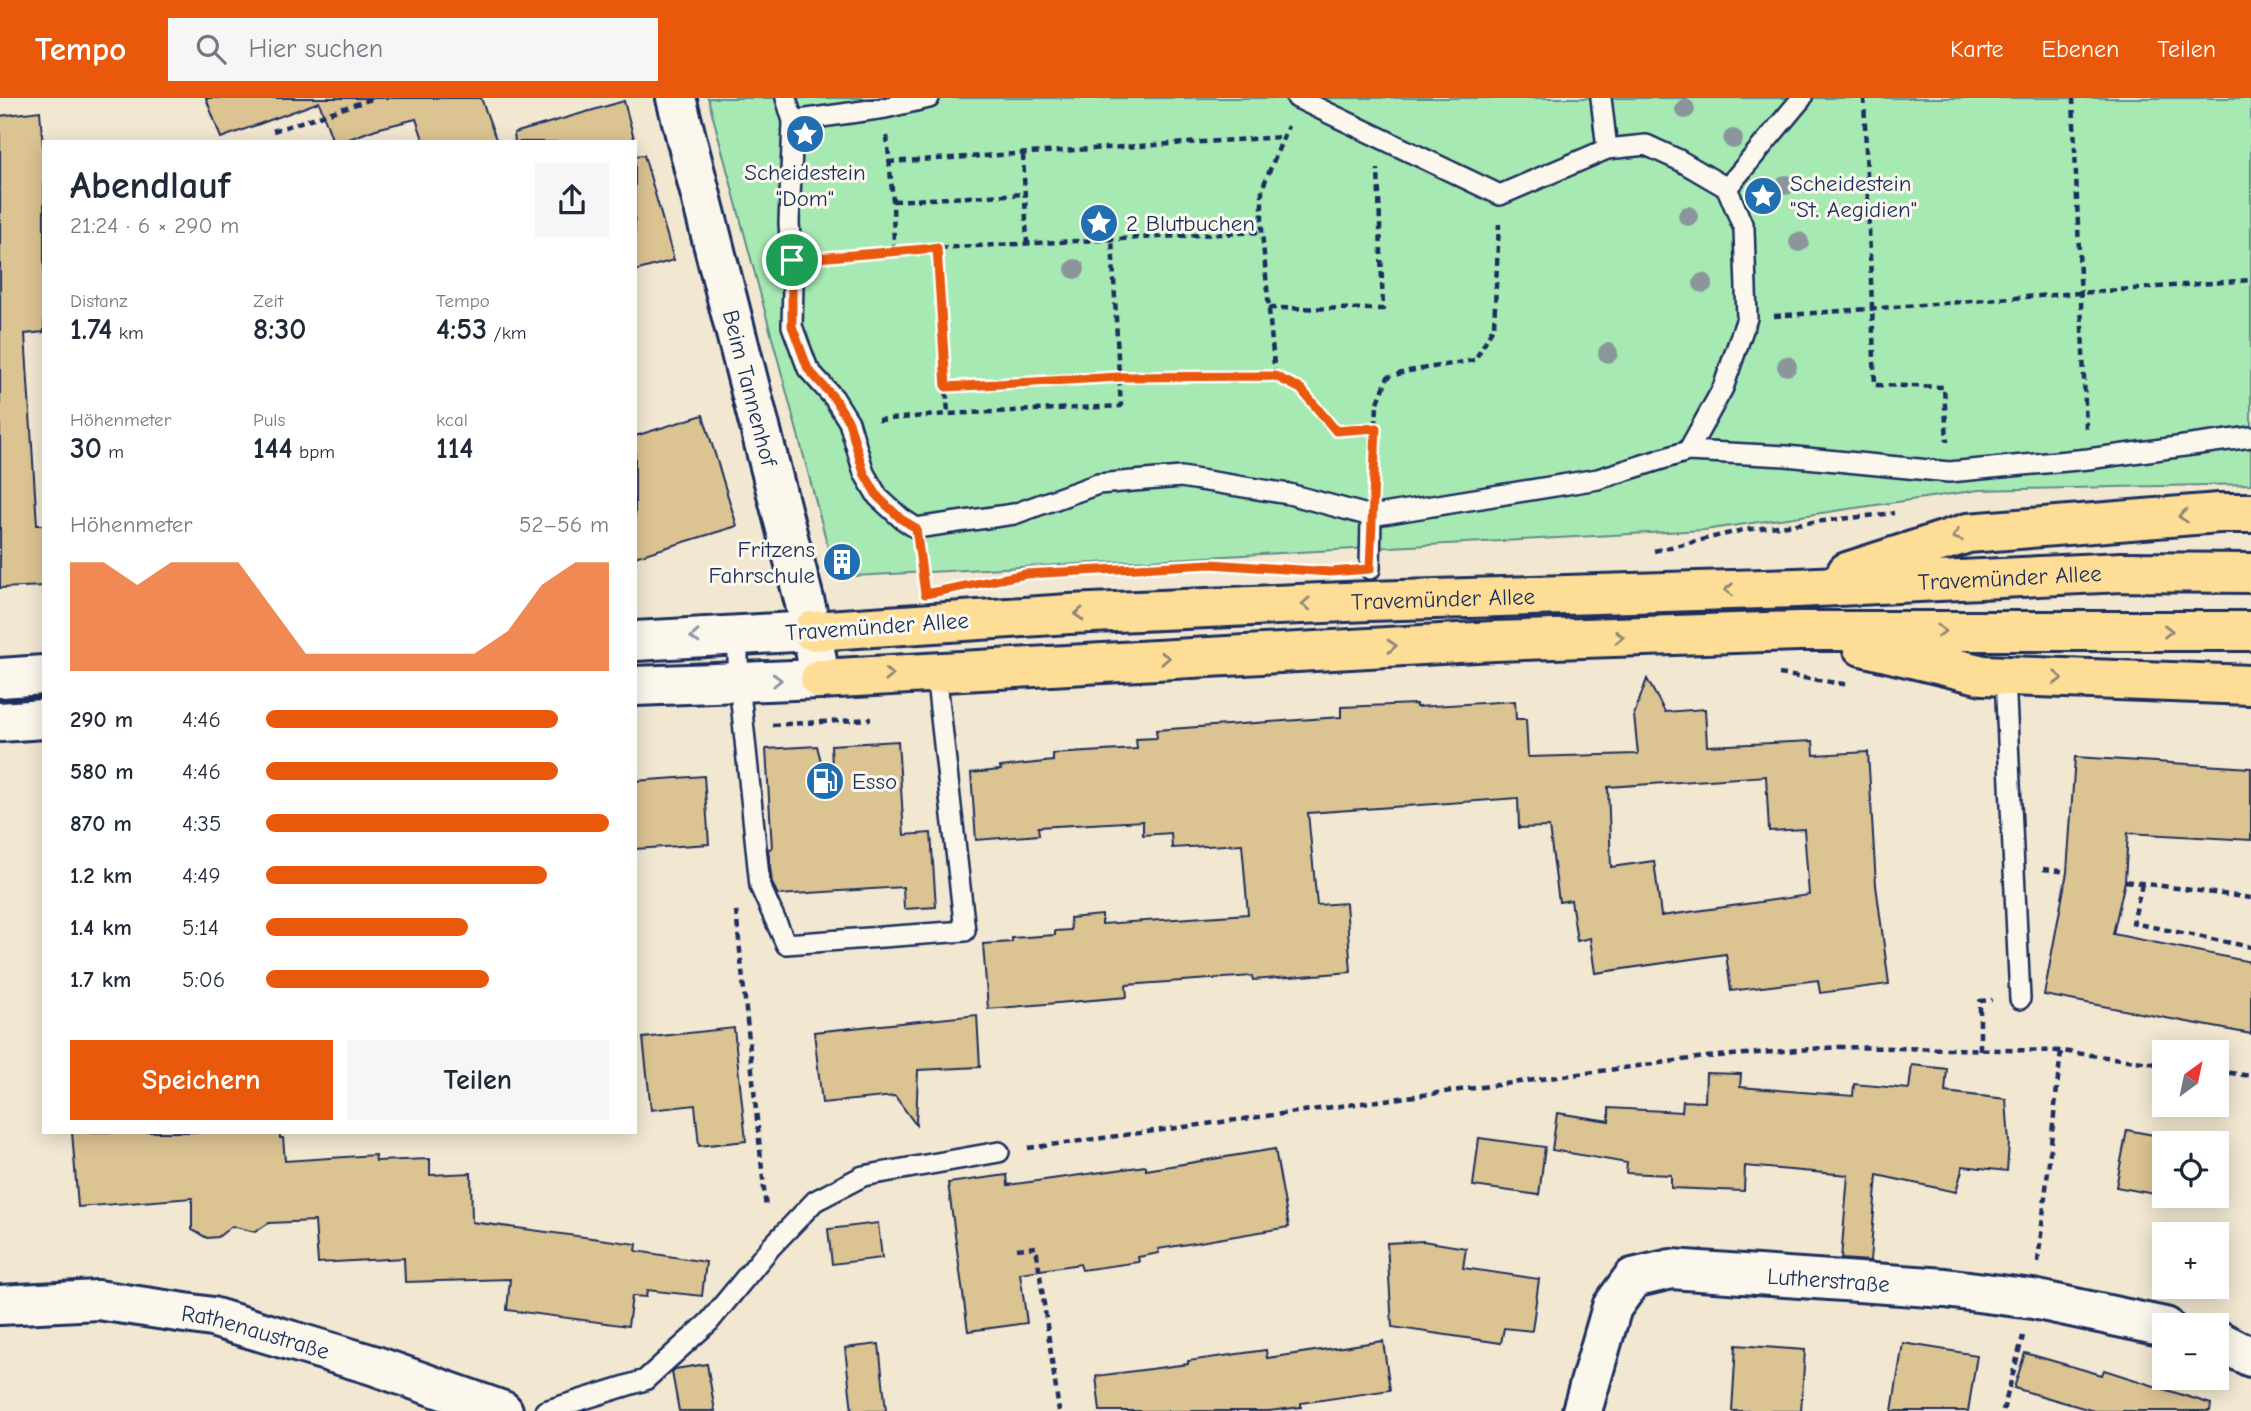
<!DOCTYPE html>
<html lang="de">
<meta charset="utf-8">
<style>
:root{--surface:#fff;--page:#f6f6f7;--text:#1f2937;--muted:#747a83;--accent:#ea580c}
body{margin:0;font-family:"Comic Neue",sans-serif;background:var(--page);color:var(--text);height:100vh;display:flex;flex-direction:column;font-size:26px;white-space:nowrap}
*{box-sizing:border-box;margin:0}
p{font-size:23px;color:var(--muted)}
.icon{flex:none;width:38px;height:38px;fill:none;stroke:currentColor;stroke-width:2;stroke-linecap:round;stroke-linejoin:round}
.map{position:relative;flex:1;overflow:hidden}
.panel{position:absolute;left:42px;top:42px;width:595px;height:994px;display:flex;flex-direction:column;background:var(--surface);border-radius:0px;box-shadow:0 4px 18px #0003}
.panel>*{flex:none}
.needle{width:46px;rotate:33deg}
.fabs{position:absolute;left:2152px;top:942px;display:grid;gap:14px}
.fabs a{display:grid;place-items:center;width:77px;height:77px;border-radius:0px;background:var(--surface);box-shadow:0 4px 18px #0003;font-size:35px}
.pin{position:absolute;display:grid;place-items:center;width:60px;height:60px;color:#fff;margin:-30px;border:4px solid #fff;border-radius:50%;box-shadow:0 2px 7px #0007}
.round{display:grid;place-items:center;flex:none;width:74px;height:74px;border-radius:0px;background:var(--page)}
.overview{display:flex;align-items:center;justify-content:space-between;height:119px;padding:0 28px}
h1{font-size:38px;font-weight:700;line-height:52px}
.stats{display:grid;grid-template-columns:repeat(3,1fr);gap:10px;height:119px;padding:7px 28px}
.stats div{display:grid;align-content:center}
.stats b{font-size:30px;font-weight:700}
.stats small{font-size:19px;font-weight:400}
.stats p{font-size:19px}
.chart{height:196px;padding:14px 28px}
.chart p{display:flex;justify-content:space-between}
.chart svg{width:100%;height:126px;margin-top:7px;fill:var(--accent);opacity:.7}
.cta{display:flex;gap:14px;margin-top:auto;padding:14px 28px}
.cta a{flex:1;height:80px;border-radius:0px;background:var(--accent);color:#fff;font-size:28px;font-weight:700;line-height:80px;text-align:center}
.cta a+a{background:var(--page);color:var(--text)}
ul{padding:0 28px;list-style:none;font-size:23px}
li{display:grid;grid-template-columns:112px 84px 1fr;align-items:center;height:52px}
li i{height:18px;border-radius:9px;background:var(--accent)}
header{display:flex;align-items:center;gap:42px;box-sizing:border-box;height:98px;padding:0 35px;background:var(--accent);color:#fff}
header strong{font-size:33px}
nav{display:flex;gap:38px;margin-inline-start:auto;font-size:24px}
.search{width:490px;height:63px;background:var(--page);display:flex;align-items:center;gap:18px;box-sizing:border-box;padding:0 24px;border-radius:0px;color:var(--muted);font-size:26px}
.map>svg:first-child{display:block}
.green{fill:#a7e9b3;stroke:#618c88;stroke-width:2}
.building{fill:#dcc392;stroke:#1b2f5e;stroke-width:2;fill-rule:evenodd}
.lines{fill:none;stroke-linecap:round;stroke-linejoin:round}
.lane-casing{stroke:#1b2f5e;stroke-width:24}
.street-casing{stroke:#1b2f5e;stroke-width:44}
.secondary-casing{stroke:#1b2f5e;stroke-width:44}
.highway-casing{stroke:#1b2f5e;stroke-width:44}
.path{stroke:#1b2f5e;stroke-width:4.5;stroke-dasharray:7 5;stroke-linecap:butt}
.lane{stroke:#fbf7ec;stroke-width:19}
.street{stroke:#fbf7ec;stroke-width:38}
.secondary{stroke:#fbf7ec;stroke-width:38}
.highway{stroke:#fedd96;stroke-width:38}
.tree{fill:#8b969b}
.oneway{stroke:#8c867a}
.oneway2{stroke:#8b93a5}
.route-casing{stroke:#fff;stroke-width:14}
.route{stroke:#ea580c;stroke-width:9}
.labels{text-anchor:middle;stroke-width:6;stroke-linejoin:round;paint-order:stroke}
.poi-label{font-size:23px;fill:#1b2f5e;stroke:#fbf7ec;text-anchor:start}
.street-label{font-size:23px;fill:#1b2f5e;stroke:#fbf7ec}
</style>
<header>
<strong>Tempo</strong>
<div class="search"><svg class="icon" aria-label="search" viewBox="0 0 24 24"><circle cx="10" cy="10" r="6"/><path d="M15 15l6 6"/></svg>Hier suchen</div>
<nav><a>Karte</a><a>Ebenen</a><a>Teilen</a></nav>
</header>
<div class="map">
<svg width="2251" height="1313" viewBox="0 0 2251 1313">
<rect width="100%" height="100%" fill="#f2e7d1"/>
<filter id="ink" filterUnits="userSpaceOnUse"><feTurbulence type="fractalNoise" baseFrequency=".0143" numOctaves="2"/><feDisplacementMap in="SourceGraphic" scale="14" xChannelSelector="R" yChannelSelector="G"/><feConvolveMatrix kernelMatrix="1 2 1 2 8 2 1 2 1" color-interpolation-filters="sRGB"/></filter>
<g filter="url(#ink)">
<path class="green" d="M708,0H2251V386L1979,392L1704,432L836,479Z"/>
<path class="building" d="M206,0H481L497,44H424L416,21L376,31L341,44H333L319,4L221,40Z
M624,3L635,44H515L514,35Z
M40,13L44,60V234L25,236L37,427H44V488L0,490V18Z
M644,57L674,162L635,173V58Z
M703,317L737,428L635,459V338Z
M1647,581L1665,614L1705,611L1707,648L1813,643L1814,657L1868,654L1876,787L1889,886L1820,895L1818,882L1731,893L1726,856L1595,875L1590,840L1577,843L1571,802L1559,804L1549,729L1519,730L1518,700L1308,715L1317,807L1346,805L1351,874L1253,882L1252,878L1126,887L1127,899L988,911L983,846L1012,844V840L1055,837V833L1071,832L1070,820L1102,817V826L1248,816L1242,746L1172,750L1171,735L1143,737V723L1038,729L1039,737L976,742L971,675L1001,672L1000,669L1053,663V656L1137,651L1136,641L1157,640L1156,632L1341,619V609L1416,606V609L1515,603L1516,621H1526L1528,659L1638,656L1634,617ZM1766,678L1769,733L1804,731L1809,797L1661,818L1654,763L1611,769L1608,689Z
M898,643L904,737L931,735L936,809L904,811L903,789L778,797L772,785L768,751L772,750L766,651L817,648L823,671L832,669L831,647Z
M2075,659L2251,670V742L2128,735L2125,783L2113,836L2251,864V936L2044,897L2067,774Z
M704,678L709,746L635,751V683Z
M977,917L980,969L918,972L916,1027L895,998L822,1005L814,934Z
M734,930L746,1043L699,1048L695,1007L651,1012L643,940Z
M1912,967L1947,971L1945,994L2006,1001L2009,1045L2007,1073L1963,1068L1956,1094L1877,1077L1870,1163L1841,1161L1848,1077L1745,1068L1744,1093L1671,1090V1077L1626,1075L1627,1065L1552,1052L1557,1015L1609,1023V1010L1682,1014L1683,1003L1705,1004L1706,975L1741,976L1740,989L1853,998L1854,986L1909,991Z
M2127,1032L2196,1045H2165V1097H2211L2209,1106L2116,1089Z
M72,1034H280V1040H283L285,1063L375,1057L376,1063L430,1061V1077L471,1075L472,1124L637,1146L636,1153L706,1164L702,1198L647,1192L646,1199L632,1198L628,1228L507,1212L510,1181L405,1184L404,1160L318,1165L315,1123L269,1125L255,1134L232,1128L218,1139L207,1140L192,1132V1100L78,1109Z
M1479,1040L1545,1049L1539,1097L1473,1088Z
M1275,1051L1289,1129L1158,1151L1159,1155L1138,1159L1139,1164L1082,1172L1080,1166L1020,1175L1027,1225L968,1233L948,1085L1007,1077L1008,1087L1146,1068V1072Z
M878,1125L882,1160L832,1166L828,1131Z
M1423,1143L1466,1150L1463,1170L1539,1181L1532,1233L1504,1230L1501,1245L1392,1229L1387,1145Z
M1383,1243L1390,1292L1301,1305V1309L1269,1313H1100L1096,1278L1188,1266V1263L1266,1252L1267,1260Z
M1903,1245L1977,1257L1968,1313H1892Z
M879,1246L886,1313H852L845,1250Z
M1736,1247L1805,1252L1801,1313H1732Z
M2025,1255L2102,1277L2104,1272L2211,1306L2210,1313H2094L2014,1290Z
M707,1266L715,1313H679L672,1274L675,1271Z"/>
<g class="lines">
<defs>
<path id="lane" d="M786,0L793,23L789,125L793,187L792,228L808,271L834,300L849,324L864,375L878,399L901,420L916,430L1014,416L1098,386L1181,379L1289,396L1371,418
M1297,0L1500,97L1607,51L1646,47L1679,62L1727,90L1744,131L1747,220L1723,290L1688,353L1598,381L1371,418L1370,471
M1601,0L1607,51
M793,23L885,10L929,0
M1727,90L1802,0
M1688,353L1786,358L1949,374L2088,361L2251,339
M737,536L739,584L760,788L786,846L965,833L936,575
M2005,578L2020,901
M545,1313L645,1282L709,1224L770,1150L815,1103L863,1078L999,1054"/>
<g id="street">
<path id="s1" d="M676,0L812,533L820,581"/>
<path id="s2" d="M0,1207L98,1202L212,1219L373,1267L503,1313"/>
<path d="M2217,1242L2251,1259"/>
<path id="s3" d="M1582,1313L1612,1209L1633,1180L1671,1171L1945,1190L2033,1201L2165,1229"/>
</g>
<path id="secondary" d="M635,543L812,533
M0,580L44,577
M635,588L820,581
M0,624L44,621"/>
<g id="highway">
<path d="M1847,474L1968,435L2219,415H2251"/>
<path id="s4" d="M812,533L1069,516L1369,503L1797,490L2122,474L2251,475"/>
<path d="M1862,548L1983,577L2251,587"/>
<path d="M820,581L1494,543L1799,533H2251"/>
</g>
</defs>
<use href="#lane" class="lane-casing"/>
<use href="#street" class="street-casing"/>
<use href="#secondary" class="secondary-casing"/>
<use href="#highway" class="highway-casing"/>
<path class="path" d="M1864,0L1875,287L1944,289L1947,344
M2073,0L2086,331
M273,33L375,0
M887,38L893,103L894,152
M1023,56L1027,145
M888,64L1281,39
M893,103L1025,96
M937,150L948,316
M820,159L894,152L1262,134
M1269,210L1383,211L1378,71
M1774,218L2251,182
M1275,278L1262,134V91L1288,28
M946,289L1119,279L1112,141
M878,322L948,316L1121,308L1119,279L1275,278L1301,291L1336,333L1376,330
M1373,388L1377,307L1388,279L1409,273L1475,262L1494,228L1499,126
M1654,453L1743,432L1894,415
M920,459L924,488
M1074,473L1211,466L1230,467
M1019,478L1055,474
M1779,576L1850,587
M772,627L871,621
M2043,771L2067,774
M2125,783L2251,800
M2142,786L2133,825L2251,849
M736,813L766,1111
M1980,952V903L1992,902
M2217,973L2251,978
M1028,1050L1705,959L1838,949L2061,953L2165,967
M1017,1151L1036,1149L1059,1313
M2038,1164L2061,953
M2003,1313L2023,1238"/>
<use href="#lane" class="lane"/>
<use href="#street" class="street"/>
<use href="#secondary" class="secondary"/>
<use href="#highway" class="highway"/>
</g>
<g class="tree">
<circle cx="1685" cy="11" r="10"/>
<circle cx="1733" cy="41" r="10"/>
<circle cx="1786" cy="87" r="10"/>
<circle cx="1688" cy="118" r="10"/>
<circle cx="1799" cy="144" r="10"/>
<circle cx="1075" cy="171" r="10"/>
<circle cx="1703" cy="185" r="10"/>
<circle cx="1608" cy="255" r="10"/>
<circle cx="1787" cy="268" r="10"/>
</g>
<defs><path id="oneway-chevron" d="M-2-3.5L2.5 0L-2 3.5" fill="none" stroke-width="1.6" stroke-linecap="round" stroke-linejoin="round" transform="scale(1.75)"/></defs>
<g class="oneway">
<use href="#oneway-chevron" transform="translate(2183 418) rotate(176)"/>
<use href="#oneway-chevron" transform="translate(1957 438) rotate(162)"/>
<use href="#oneway-chevron" transform="translate(1729 492) rotate(178)"/>
<use href="#oneway-chevron" transform="translate(1306 506) rotate(177)"/>
<use href="#oneway-chevron" transform="translate(1079 516) rotate(177)"/>
<use href="#oneway-chevron" transform="translate(1941 533)"/>
<use href="#oneway-chevron" transform="translate(2168 533)"/>
<use href="#oneway-chevron" transform="translate(1619 539) rotate(-2)"/>
<use href="#oneway-chevron" transform="translate(1392 548) rotate(-3)"/>
<use href="#oneway-chevron" transform="translate(1165 560) rotate(-3)"/>
<use href="#oneway-chevron" transform="translate(889 577) rotate(-3)"/>
<use href="#oneway-chevron" transform="translate(2058 580) rotate(2)"/>
</g>
<g class="oneway2">
<use href="#oneway-chevron" transform="translate(695 539) rotate(176)"/>
<use href="#oneway-chevron" transform="translate(777 582) rotate(-2)"/>
</g>
</g>
<g class="lines" filter="url(#ink)">
<defs>
<path id="route" d="M937,150L946,289L1119,279L1275,278L1301,291L1336,333L1376,330L1370,471L1330,474L1211,466L1026,476L925,496L916,430L901,421L878,399L864,375L849,324L834,300L808,271L792,228V162Z"/>
</defs>
<use href="#route" class="route-casing"/>
<use href="#route" class="route"/>
</g>
<defs>
<symbol id="sight-disc" viewBox="-11 -11 22 22"><circle r="9.5" fill="#1f6fb2" stroke="#fbf7ec"/><path d="M0-6L1.8-2.2L6-1.7L2.9 1.2L3.7 5.4L0 3.3L-3.7 5.4L-2.9 1.2L-6-1.7L-1.8-2.2Z" fill="#fff"/></symbol>
<symbol id="building-disc" viewBox="-11 -11 22 22"><circle r="9.5" fill="#1f6fb2" stroke="#fbf7ec"/><path d="M-4-6H4V6H1V3H-1V6H-4ZM-2.5-4.3h1.7v1.8h-1.7ZM.8-4.3h1.7v1.8H.8ZM-2.5-1h1.7V.8h-1.7ZM.8-1h1.7V.8H.8Z" fill="#fff"/></symbol>
<symbol id="fuel-disc" viewBox="-11 -11 22 22"><circle r="9.5" fill="#1f6fb2" stroke="#fbf7ec"/><path d="M-5.5-6h7V0h2V4h1.3V-2.5L3-4.5l.8-.8L6-3V5H2.5V1h-1V6h-7ZM-4.2-4.7v3.2H.2V-4.7Z" fill="#fff"/></symbol>
</defs>
<g fill-rule="evenodd">
<use href="#sight-disc" x="783" y="14" width="44" height="44"/>
<use href="#sight-disc" x="1741" y="76" width="44" height="44"/>
<use href="#sight-disc" x="1077" y="103" width="44" height="44"/>
<use href="#building-disc" x="820" y="442" width="44" height="44"/>
<use href="#fuel-disc" x="803" y="661" width="44" height="44"/>
</g>
<g class="labels">
<g class="poi-label">
<text x="805" y="82" text-anchor="middle">Scheidestein<tspan x="805" dy="26">"Dom"</tspan></text>
<text x="1790" y="93">Scheidestein<tspan x="1790" dy="26">"St. Aegidien"</tspan></text>
<text x="1126" y="133">2 Blutbuchen</text>
<text x="815" y="459" text-anchor="end">Fritzens<tspan x="815" dy="26">Fahrschule</tspan></text>
<text x="852" y="691">Esso</text>
</g>
<g class="street-label">
<text dy="8" stroke="none"><textPath href="#s1" startOffset="299">Beim Tannenhof</textPath></text>
<text dy="8" stroke="none"><textPath href="#s4" startOffset="1199">Travemünder Allee</textPath></text>
<text dy="8" stroke="none"><textPath href="#s4" startOffset="632">Travemünder Allee</textPath></text>
<text transform="translate(877 528) rotate(-4)" y="8">Travemünder Allee</text>
<text dy="8" stroke="none"><textPath href="#s3" startOffset="341">Lutherstraße</textPath></text>
<text dy="8" stroke="none"><textPath href="#s2" startOffset="259">Rathenaustraße</textPath></text>
</g>
</g>
</svg>
<div class="fabs">
<a><svg class="needle" viewBox="-14 -14 28 28"><path d="M0-13l5 13h-10z" fill="#e53935"/><path d="M0 13l5-13h-10z" fill="#747a83"/></svg></a>
<a><svg class="icon" aria-label="locate" viewBox="0 0 24 24"><circle cx="12" cy="12" r="6"/><path d="M12 2v4M12 18v4M2 12h4M18 12h4"/></svg></a>
<a>+</a>
<a>−</a>
</div>
<div class="pin" style="left:792px;top:162px;background:#1e9e55"><svg class="icon" aria-label="arrive" viewBox="0 0 24 24"><path d="M6 21V4h12l-3 4 3 4H6"/></svg></div>
<section class="panel">
<div class="overview"><div><h1>Abendlauf</h1><p>21:24 · 6 × 290 m</p></div><a class="round"><svg class="icon" aria-label="share" viewBox="0 0 24 24"><path d="M12 15V3M7 8l5-5 5 5M5 13v7h14v-7"/></svg></a></div>
<div class="stats">
<div><p>Distanz</p><b>1.74<small> km</small></b></div>
<div><p>Zeit</p><b>8:30</b></div>
<div><p>Tempo</p><b>4:53<small> /km</small></b></div>
</div>
<div class="stats">
<div><p>Höhenmeter</p><b>30<small> m</small></b></div>
<div><p>Puls</p><b>144<small> bpm</small></b></div>
<div><p>kcal</p><b>114</b></div>
</div>
<div class="chart"><p><span>Höhenmeter</span>52–56 m</p>
<svg viewBox="0 0 160 44" preserveAspectRatio="none"><path d="M0 44V6L10 6L20 14L30 6L40 6L50 6L60 22L70 38L80 38L90 38L100 38L110 38L120 38L130 30L140 14L150 6L160 6V44z"/></svg>
</div>
<ul>
<li><b>290 m</b>4:46<i style="width:85%"></i></li>
<li><b>580 m</b>4:46<i style="width:85%"></i></li>
<li><b>870 m</b>4:35<i style="width:100%"></i></li>
<li><b>1.2 km</b>4:49<i style="width:82%"></i></li>
<li><b>1.4 km</b>5:14<i style="width:59%"></i></li>
<li><b>1.7 km</b>5:06<i style="width:65%"></i></li>
</ul>
<div class="cta"><a>Speichern</a><a>Teilen</a></div>
</section>
</div>
